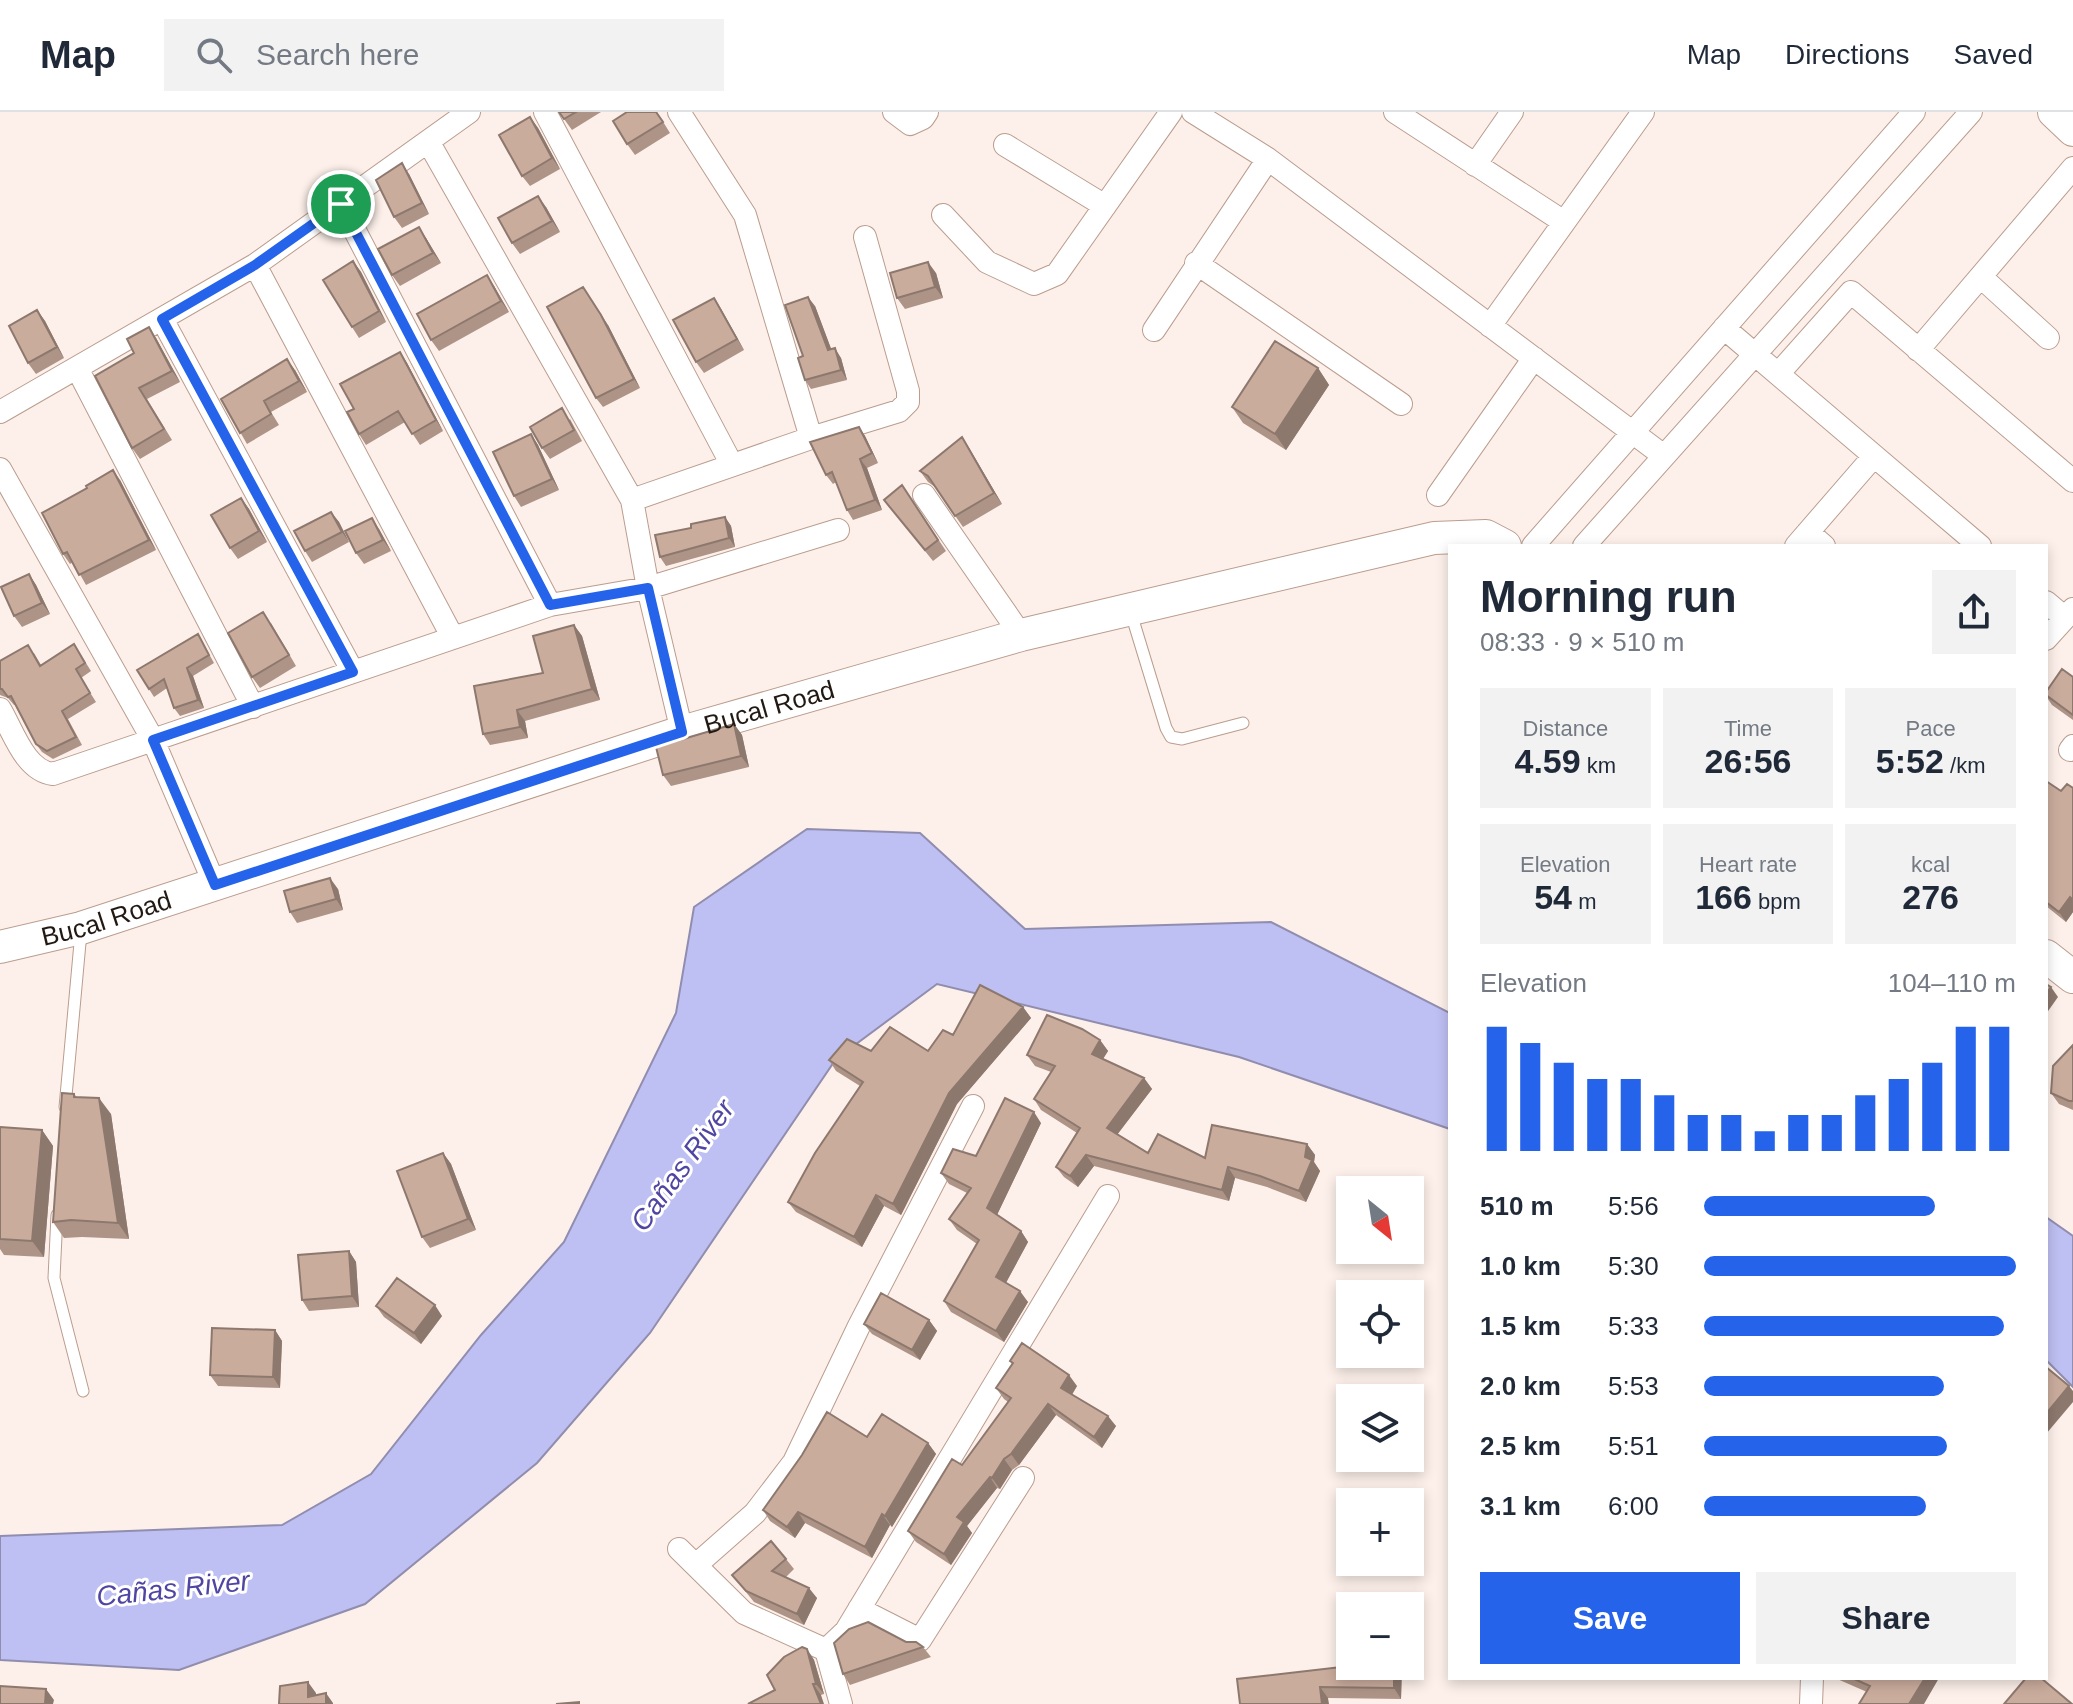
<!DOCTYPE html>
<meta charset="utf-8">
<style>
:root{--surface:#fff;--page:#f2f2f3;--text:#1f2937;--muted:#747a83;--line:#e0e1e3;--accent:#2563eb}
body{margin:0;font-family:Helvetica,sans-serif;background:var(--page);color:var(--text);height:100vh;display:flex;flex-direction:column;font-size:30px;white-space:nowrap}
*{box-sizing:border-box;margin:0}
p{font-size:26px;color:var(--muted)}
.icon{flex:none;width:44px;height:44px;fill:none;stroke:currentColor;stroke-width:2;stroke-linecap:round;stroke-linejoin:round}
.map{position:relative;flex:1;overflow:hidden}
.drawer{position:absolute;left:1448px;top:432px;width:600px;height:1136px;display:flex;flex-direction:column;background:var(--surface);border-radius:0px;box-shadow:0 4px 12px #0003}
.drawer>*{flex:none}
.needle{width:52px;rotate:150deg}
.buttons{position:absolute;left:1336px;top:1064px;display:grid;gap:16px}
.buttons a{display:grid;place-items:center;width:88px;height:88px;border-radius:0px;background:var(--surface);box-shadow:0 4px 12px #0003;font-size:40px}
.pin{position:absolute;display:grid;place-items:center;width:68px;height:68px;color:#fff;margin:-34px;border:4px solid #fff;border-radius:50%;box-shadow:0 2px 8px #0007}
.round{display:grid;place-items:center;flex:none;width:84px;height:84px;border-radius:0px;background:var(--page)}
.headline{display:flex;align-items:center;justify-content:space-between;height:136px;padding:0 32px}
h1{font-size:44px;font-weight:700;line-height:60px}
.metrics{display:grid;grid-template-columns:repeat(3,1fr);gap:12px;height:136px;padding:8px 32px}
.metrics div{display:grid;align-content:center;border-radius:0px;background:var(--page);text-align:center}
.metrics b{font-size:34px;font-weight:700}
.metrics small{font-size:22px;font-weight:400}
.metrics p{font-size:22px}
.chart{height:224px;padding:16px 32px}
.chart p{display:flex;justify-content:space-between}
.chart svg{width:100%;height:144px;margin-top:8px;stroke:var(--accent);stroke-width:6}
.action{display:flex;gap:16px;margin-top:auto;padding:16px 32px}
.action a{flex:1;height:92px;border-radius:0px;background:var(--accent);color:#fff;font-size:32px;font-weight:700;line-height:92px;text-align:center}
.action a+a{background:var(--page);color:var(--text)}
ul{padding:0 32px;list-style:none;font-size:26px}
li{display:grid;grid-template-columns:128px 96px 1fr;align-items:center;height:60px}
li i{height:20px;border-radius:10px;background:var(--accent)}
header{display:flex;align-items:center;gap:48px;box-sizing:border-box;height:112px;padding:0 40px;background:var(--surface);border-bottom:2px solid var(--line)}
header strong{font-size:38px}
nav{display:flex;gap:44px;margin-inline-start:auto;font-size:28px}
.search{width:560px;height:72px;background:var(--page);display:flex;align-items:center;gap:20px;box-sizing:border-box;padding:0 28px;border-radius:0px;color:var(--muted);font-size:30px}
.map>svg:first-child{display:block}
.water{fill:#bebff2;stroke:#908daf;stroke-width:2}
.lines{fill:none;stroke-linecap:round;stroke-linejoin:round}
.lane-casing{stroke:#ba9d8e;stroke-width:13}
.street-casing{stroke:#ba9d8e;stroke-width:24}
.secondary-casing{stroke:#ba9d8e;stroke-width:34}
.lane{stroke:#fff;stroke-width:11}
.street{stroke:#fff;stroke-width:22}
.secondary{stroke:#fff;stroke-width:32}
.wall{fill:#ae9487}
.shaded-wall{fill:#8d786e}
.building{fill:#caac9d;stroke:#8d786e;stroke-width:2}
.route-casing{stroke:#fff;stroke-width:16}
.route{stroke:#2563eb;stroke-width:10}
.labels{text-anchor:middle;stroke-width:6;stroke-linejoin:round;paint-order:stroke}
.street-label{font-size:26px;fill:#231913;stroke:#fff}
.water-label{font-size:28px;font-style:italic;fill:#4f45a3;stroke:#fff}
</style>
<header>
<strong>Map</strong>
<div class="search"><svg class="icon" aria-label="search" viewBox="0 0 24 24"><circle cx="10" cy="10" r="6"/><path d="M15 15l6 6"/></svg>Search here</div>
<nav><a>Map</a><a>Directions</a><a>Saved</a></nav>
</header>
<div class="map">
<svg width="2073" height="1592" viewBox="0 0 2073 1592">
<rect width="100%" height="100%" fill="#fdf0ea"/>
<path class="water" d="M807,717L920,721L1025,817L1271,810L1450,901V1017L1239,945L937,872L836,947L650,1221L537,1351L365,1492L179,1558L0,1548V1424L282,1413L371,1362L481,1223L564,1130L676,901L694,795Z
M2046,1105L2073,1124V1275L2046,1248Z"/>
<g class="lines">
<defs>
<path id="lane" d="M1130,498L1166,616L1171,625L1182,627L1243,611
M65,995L81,820
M57,1103L54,1166L83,1279"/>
<path id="street" d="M545,0L732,353
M679,0L745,103L811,326
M894,0L910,12L923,6L927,0
M1193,0L1268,47L1664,344
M1395,0L1564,110
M429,31L632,388L648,476L682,620
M1005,33L1105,94
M1475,53L1512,0
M341,92L550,493
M943,103L987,150L1034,172L1057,162L1171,0
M1196,151L1401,292
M255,153L453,526
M1981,165L2048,226
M162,207L353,560
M1490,214L1643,0
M1724,216L1980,434
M1154,218L1268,47
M1918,238L2073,56
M77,256L253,595
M1778,262L1851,180L2073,369
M0,300L255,153L469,0
M0,357L153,628L215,773
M924,383L1021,523
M1438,383L1534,246
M632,388L811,326L899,299L908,290V279L865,125
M1808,420L1824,434
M1533,434L1914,0
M1584,434L1971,0
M1796,434L1874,344
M2046,490L2065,506
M2046,527L2073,497
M0,597C13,619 25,659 53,662L550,493L648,476L838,418
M2070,638L2073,634
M679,1437L744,1501L826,1538
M696,1453L755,1401L794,1350L859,1214L973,994
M859,1497L920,1528L1023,1366
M841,1592L826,1538L846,1519L1108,1084
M1811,1592L1812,1566"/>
<g id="secondary">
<path d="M2054,0L2073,18"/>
<path id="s1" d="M0,835L81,816L682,620L1021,523L1434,426L1486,424L1505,434"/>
<path d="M2046,844L2073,865"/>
</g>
</defs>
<use href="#lane" class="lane-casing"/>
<use href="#street" class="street-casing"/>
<use href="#secondary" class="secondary-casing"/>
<use href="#lane" class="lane"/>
<use href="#street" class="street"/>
<use href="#secondary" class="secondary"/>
</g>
<path class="wall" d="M559,0H601L572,18Z
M627,0H657L670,21L635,43L627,32Z
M530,5L538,16L560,57L530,74L522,64Z
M409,62L429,102L402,116L394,105Z
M546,95L560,120L520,142L512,131Z
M426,126L441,151L400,174L392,163Z
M353,149L361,160L386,210L359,226L352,215Z
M936,161L943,186L905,197L897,186Z
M494,174L509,200L439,239L431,228Z
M714,186L721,197L744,238L704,261L696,250Z
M815,194L831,237L841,246L847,268L811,277L805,268L803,244Z
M37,198L45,209L64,246L36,262L28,251Z
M608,213L640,276L603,295L596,286Z
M156,226L180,270L147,287L172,328L140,347L132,336L134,241Z
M400,240L407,251L443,319L420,333L405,310L366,333L359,322L354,297Z
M1318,256L1329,273L1286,338L1243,311L1232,295Z
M295,258L307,280L271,300L279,313L247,332L221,287Z
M570,307L582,329L550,347L542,336Z
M859,315L865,324L878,351L867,356L882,398L853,408L847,398L836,370L833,372L826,363Z
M531,322L538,333L559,378L521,395L514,384Z
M969,336L1002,392L963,415L935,375L928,370L920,359Z
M120,368L156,438L86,473L73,450L70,452L63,442Z
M902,373L946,439L933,449L884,388Z
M241,386L249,397L267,430L238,447L230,436Z
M331,400L339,410L349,430L312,450L305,439Z
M725,405L731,414L735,435L666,454L660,445L691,416Z
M379,417L391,439L364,452L356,441Z
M29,462L36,473L50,502L22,515L14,504Z
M271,511L296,554L260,576L252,565Z
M574,513L582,524L600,588L525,609L528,626L490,633L483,622L543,561Z
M198,522L214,551L193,564L204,596L180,604L174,596L167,576L154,585L137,558Z
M74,532L91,559L81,566L96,590L68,607L82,633L53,647L42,640L36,632L15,593H14L8,586L0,583V549L34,541L41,553Z
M2073,565V608L2052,593L2046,584V580Z
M734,612L742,623L749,655L671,674L663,663Z
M2046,669L2061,679L2073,676V800L2066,810L2046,794Z
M338,777L343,798L297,811L290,800Z
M1023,895L1031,906L957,992L901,1103L884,1094L862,1135L796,1100L788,1090L860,974L836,959L829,948L871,939H928L953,923Z
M1100,928L1108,939L1103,947L1144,966L1152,977L1117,1022L1148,1041L1205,1046L1307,1032L1315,1043L1314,1050L1320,1059L1306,1090L1267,1075L1235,1066L1229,1089L1094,1054L1078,1075L1064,1065L1056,1055L1077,1021L1041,998L1034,987L1051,960L1035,954L1027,943Z
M2073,933V998L2059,992L2051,981Z
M74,982L77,985L111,1002L129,1127L82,1125L64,1126L53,1110Z
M1041,1011L997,1103L1021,1119L1028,1130L1006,1171L1028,1190L1004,1230L951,1200L944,1189L977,1132L957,1118L949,1107L967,1081L949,1072L941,1061Z
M0,1015L42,1018L53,1034L44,1145L4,1143L0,1137Z
M443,1041L451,1052L476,1118L430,1136L422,1125Z
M349,1139L356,1150L359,1195L309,1199L302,1188Z
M376,1194L442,1204L421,1232L384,1205Z
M929,1208L937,1219L920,1248L872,1222L864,1212Z
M275,1218L282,1229L280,1276L218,1274L210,1263Z
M1010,1249L1077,1274L1072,1283L1116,1314L1102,1336L1056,1303L1019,1353L1012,1358L1000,1377L997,1376L967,1414L972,1421L951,1453L916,1430L908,1419L962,1353L1008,1290L1004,1287L996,1276L1012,1252Z
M867,1325L928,1331L936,1342L892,1415L890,1413L872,1446L805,1411L795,1426L770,1409L763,1398Z
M786,1447L794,1457L786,1465L817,1486L804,1513L754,1490L732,1463Z
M906,1530L923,1535L931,1545L850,1573L843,1562Z
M807,1537L814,1548L824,1582L821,1583L775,1578Z
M1350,1554H1402L1401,1587L1328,1586L1240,1592Z
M1835,1566H1939L1867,1580Z"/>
<path class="shaded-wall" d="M530,5L538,16L560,57L552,46Z
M402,51L409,62L429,102L422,91Z
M538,84L546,95L560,120L552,109Z
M419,115L426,126L441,151L433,141Z
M353,149L361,160L386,210L379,199Z
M928,150L936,161L943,186L935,175Z
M487,163L494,174L509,200L501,189Z
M583,175L608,213L640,276L634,267Z
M808,185L815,194L835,247L828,238Z
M714,186L721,197L744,238L737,227Z
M37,198L45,209L64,246L57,235Z
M149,215L156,226L180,270L172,259Z
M835,236L841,246L847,268L841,258Z
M400,240L407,251L443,319L436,308Z
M287,247L295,258L307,280L299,269Z
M1318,256L1329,273L1286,338L1275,322Z
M859,315L865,324L878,351L872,341Z
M531,322L538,333L559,378L552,367Z
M962,325L969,336L1002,392L994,381Z
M860,347L867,356L882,398L875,388Z
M113,358L120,368L156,438L149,428Z
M241,386L249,397L267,430L259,419Z
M331,400L339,410L349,430L342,420Z
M725,405L731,414L735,435L729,426Z
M372,406L379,417L391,439L383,428Z
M29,462L36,473L50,502L42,491Z
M574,513L582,524L600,588L592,577Z
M187,556L193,564L204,596L198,588Z
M517,598L525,609L528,626L520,615Z
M734,612L742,623L749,655L741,644Z
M330,766L338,777L343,798L336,787Z
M2070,785L2073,789V800L2066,810L2059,800Z
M2051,875L2058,885L2046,902V882Z
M1023,895L1031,906L957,992L901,1103L893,1092L949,981Z
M1100,928L1108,939L1099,953L1092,942Z
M1144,966L1152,977L1114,1027L1107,1016Z
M99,986L111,1002L129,1127L118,1111Z
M1034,1000L1041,1011L995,1107L987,1096Z
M42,1018L53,1034L44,1145L32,1129Z
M1307,1032L1315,1043L1314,1050L1320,1059L1306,1090L1299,1079Z
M443,1041L451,1052L476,1118L468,1107Z
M1086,1043L1094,1054L1078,1075L1070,1064Z
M1228,1055L1235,1066L1229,1089L1222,1078Z
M876,1083L884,1094L862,1135L854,1125Z
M1021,1119L1028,1130L1003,1176L996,1165Z
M349,1139L356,1150L359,1195L352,1184Z
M1020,1179L1028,1190L1004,1230L996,1219Z
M435,1193L442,1204L421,1232L414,1221Z
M929,1208L937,1219L920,1248L912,1238Z
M275,1218L282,1229L280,1276L273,1265Z
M1069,1263L1077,1274L1069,1287L1061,1276Z
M2069,1274L2073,1279V1290L2046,1322V1302Z
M1048,1292L1056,1303L1019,1353L1011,1342Z
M1108,1304L1116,1314L1102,1336L1094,1325Z
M928,1331L936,1342L892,1415L885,1404Z
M1004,1347L1012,1358L1000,1377L992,1366Z
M990,1365L997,1376L967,1414L972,1421L951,1453L944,1442L957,1405Z
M798,1400L805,1411L795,1426L787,1415Z
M882,1402L890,1413L872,1446L865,1435Z
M809,1476L817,1486L804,1513L797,1502Z
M807,1537L814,1548L824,1582L816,1572Z
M1394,1554H1402L1401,1587L1394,1576Z
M1925,1566H1939L1924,1592H1909Z
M308,1570L316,1581V1592L308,1585Z
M813,1572L821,1583L824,1592H821Z
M1320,1575L1328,1586L1329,1592H1322Z
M46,1577L54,1588L53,1592H45Z
M326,1581L333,1591V1592H326Z"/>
<path class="building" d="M559,0H576L564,7Z
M627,0H656L663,10L627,32L613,9Z
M530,5L552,46L522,64L499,23Z
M402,51L422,91L394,105L376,68Z
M538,84L552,109L512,131L498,106Z
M419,115L433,141L392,163L378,137Z
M353,149L379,199L352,215L323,168Z
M928,150L935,175L897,186L890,161Z
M487,163L501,189L431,228L417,202Z
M583,175L601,203L634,267L596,286L547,195Z
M808,185L828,238L835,236L841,258L805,268L798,246L803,244L785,193Z
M714,186L737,227L696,250L673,208Z
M37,198L57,235L28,251L9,214Z
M149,215L172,259L139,276L164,317L132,336L95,264L134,241L127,227Z
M1275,229L1318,256L1275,322L1232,295Z
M400,240L436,308L412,322L398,299L359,322L347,300L354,297L340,272Z
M287,247L299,269L264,289L271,302L240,321L221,287Z
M562,296L574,318L542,336L530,315Z
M859,315L872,341L860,347L875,388L847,398L832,360L826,363L810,330Z
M531,322L552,367L514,384L493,340Z
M962,325L994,381L955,404L928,364L920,359Z
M113,358L149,428L79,463L67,440L63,442L42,401L87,376L86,374Z
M902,373L938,428L925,438L884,388Z
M241,386L259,419L230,436L211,403Z
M331,400L342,420L305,439L294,419Z
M725,405L729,426L660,445L655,423L691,416V412Z
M372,406L383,428L356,441L345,419Z
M29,462L42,491L14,504L1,475Z
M263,500L289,543L252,565L228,521Z
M574,513L592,577L517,598L520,615L483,622L474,574L543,561L533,524Z
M198,522L209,543L187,556L198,588L174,596L164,567L149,577L137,558Z
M74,532L85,551L76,557L90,581L62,599L76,625L47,639L36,632L11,584L8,585L2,577H0V549L28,533L40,554Z
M2062,557L2073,565V603L2046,583V580Z
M734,612L741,644L663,663L656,635Z
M2046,669L2061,679L2067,672L2073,676V788L2070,785L2059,800L2046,790Z
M330,766L336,787L290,800L284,779Z
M2046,872L2051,875L2046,882Z
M980,873L1023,895L949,981L893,1092L876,1083L854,1125L788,1090L815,1041L863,970L829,948L847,927L871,939L890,915L928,939L943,918L953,923Z
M1047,903L1082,917L1100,928L1092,942L1144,966L1107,1016L1148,1041L1158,1022L1205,1046L1212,1013L1307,1032L1305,1045L1312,1048L1299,1079L1260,1064L1228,1055L1222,1078L1086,1043L1070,1064L1056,1055L1080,1016L1034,987L1055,954L1027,943Z
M2073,933V989H2069L2051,981L2053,954Z
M62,981L74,982V985L99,986L118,1111L71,1108L53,1110Z
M1005,986L1034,1000L987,1096L1021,1119L996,1165L1020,1179L996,1219L944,1189L979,1128L949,1107L971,1076L941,1061L953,1037L976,1044Z
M0,1015L42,1018L32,1129L0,1127Z
M443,1041L468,1107L422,1125L397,1059Z
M349,1139L352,1184L302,1188L298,1143Z
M397,1166L435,1193L414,1221L376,1194Z
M881,1181L929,1208L912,1238L864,1212Z
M212,1216L275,1218L273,1265L210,1263Z
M1022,1231L1069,1263L1061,1276L1108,1304L1094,1325L1048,1292L1011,1342L1004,1347L992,1366L990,1365L957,1405L964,1410L944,1442L908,1419L952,1347L962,1353L1011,1286L996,1276L1013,1251L1010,1249Z
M2046,1255L2069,1274L2046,1302Z
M827,1300L867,1325L882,1302L928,1331L885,1404L882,1402L865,1435L798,1400L787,1415L763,1398L802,1343Z
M771,1429L786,1447L772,1459L809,1476L797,1502L746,1479L732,1463Z
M868,1510L906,1530H916L923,1535L843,1562L834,1531L849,1517Z
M802,1535L807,1537L816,1572H813L821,1592H748L775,1578L767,1563L784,1545Z
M1350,1554H1394V1576L1320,1575L1322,1592H1240L1237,1567Z
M1852,1566H1925L1909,1592H1859L1870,1574Z
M2026,1566H2041L2072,1592H2004Z
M308,1570V1585L326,1581V1592H279L280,1574Z
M0,1574L46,1577L45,1592H0Z
M579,1590V1592H556Z"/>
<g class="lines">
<defs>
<path id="route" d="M341,92L550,493L648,476L682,620L215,773L153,628L353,560L162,207L255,153Z"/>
</defs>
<use href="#route" class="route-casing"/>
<use href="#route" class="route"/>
</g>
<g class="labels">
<g class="street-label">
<text dy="9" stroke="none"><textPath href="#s1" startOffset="806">Bucal Road</textPath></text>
<text dy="9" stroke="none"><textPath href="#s1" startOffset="110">Bucal Road</textPath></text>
</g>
<g class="water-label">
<text transform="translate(682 1053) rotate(-54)" y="10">Cañas River</text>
<text transform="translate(173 1476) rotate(-6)" y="10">Cañas River</text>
</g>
</g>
</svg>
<div class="buttons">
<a><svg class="needle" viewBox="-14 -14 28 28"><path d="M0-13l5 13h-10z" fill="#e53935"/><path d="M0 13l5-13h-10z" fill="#747a83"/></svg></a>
<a><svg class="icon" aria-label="locate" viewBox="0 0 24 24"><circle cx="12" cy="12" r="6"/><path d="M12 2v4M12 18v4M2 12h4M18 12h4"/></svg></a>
<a><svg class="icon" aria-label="layers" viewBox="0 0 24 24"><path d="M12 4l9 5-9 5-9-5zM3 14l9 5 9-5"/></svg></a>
<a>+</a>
<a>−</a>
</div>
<div class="pin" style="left:341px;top:92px;background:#1e9e55"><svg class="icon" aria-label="arrive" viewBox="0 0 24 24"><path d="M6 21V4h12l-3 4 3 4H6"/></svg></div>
<section class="drawer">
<div class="headline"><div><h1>Morning run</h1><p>08:33 · 9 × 510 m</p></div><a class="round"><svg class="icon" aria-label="share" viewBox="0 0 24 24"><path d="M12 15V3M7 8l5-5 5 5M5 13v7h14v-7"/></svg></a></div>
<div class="metrics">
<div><p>Distance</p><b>4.59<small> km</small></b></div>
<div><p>Time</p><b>26:56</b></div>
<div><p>Pace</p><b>5:52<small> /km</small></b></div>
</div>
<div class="metrics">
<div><p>Elevation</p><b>54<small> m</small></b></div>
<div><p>Heart rate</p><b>166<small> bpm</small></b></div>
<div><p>kcal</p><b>276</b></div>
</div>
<div class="chart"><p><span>Elevation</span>104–110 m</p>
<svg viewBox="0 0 160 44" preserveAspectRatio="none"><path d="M5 44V6M15 44V11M25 44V17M35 44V22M45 44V22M55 44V27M65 44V33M75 44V33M85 44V38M95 44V33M105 44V33M115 44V27M125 44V22M135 44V17M145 44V6M155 44V6"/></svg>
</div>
<ul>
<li><b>510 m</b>5:56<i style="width:74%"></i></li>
<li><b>1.0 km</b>5:30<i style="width:100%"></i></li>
<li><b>1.5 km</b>5:33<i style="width:96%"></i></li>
<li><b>2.0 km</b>5:53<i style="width:77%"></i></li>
<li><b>2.5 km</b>5:51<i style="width:78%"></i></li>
<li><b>3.1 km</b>6:00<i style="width:71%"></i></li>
</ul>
<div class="action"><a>Save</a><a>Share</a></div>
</section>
</div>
